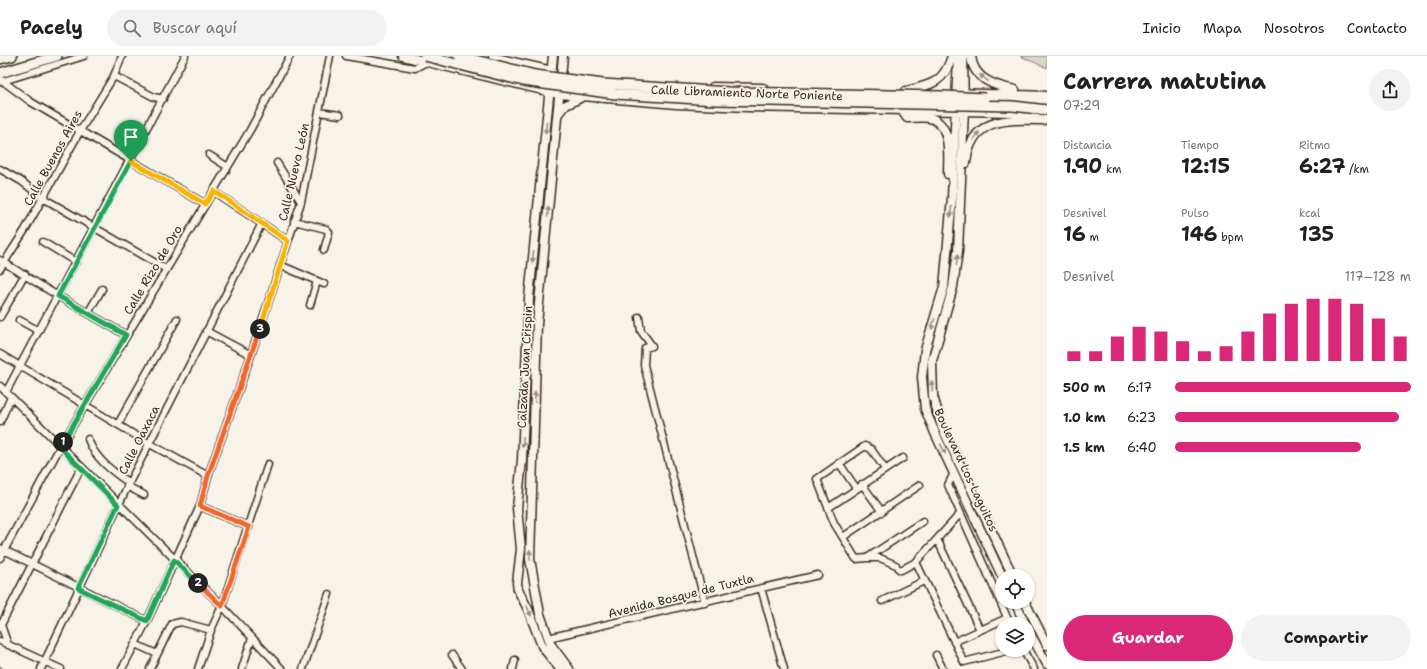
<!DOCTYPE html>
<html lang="es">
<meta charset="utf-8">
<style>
:root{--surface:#fff;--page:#f2f2f2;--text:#202124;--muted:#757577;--line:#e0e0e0;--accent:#db2777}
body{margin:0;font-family:"Shantell Sans",sans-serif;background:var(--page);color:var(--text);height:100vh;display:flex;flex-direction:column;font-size:15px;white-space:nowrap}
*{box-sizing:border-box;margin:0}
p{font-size:13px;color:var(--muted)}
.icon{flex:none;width:22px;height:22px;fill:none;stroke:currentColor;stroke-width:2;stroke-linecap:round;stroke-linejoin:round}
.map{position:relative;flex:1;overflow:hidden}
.drawer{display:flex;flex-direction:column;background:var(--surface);width:380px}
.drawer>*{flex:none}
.tools{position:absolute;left:995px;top:513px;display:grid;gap:8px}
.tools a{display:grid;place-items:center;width:40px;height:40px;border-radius:50%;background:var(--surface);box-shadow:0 1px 3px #0004;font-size:20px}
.pin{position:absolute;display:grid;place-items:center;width:34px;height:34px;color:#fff;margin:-41px -17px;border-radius:50% 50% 50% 0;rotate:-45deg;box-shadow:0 0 4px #0007}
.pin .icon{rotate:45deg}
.km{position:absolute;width:20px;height:20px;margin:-10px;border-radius:50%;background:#222;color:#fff;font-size:11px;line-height:20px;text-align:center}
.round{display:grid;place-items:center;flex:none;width:42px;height:42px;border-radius:21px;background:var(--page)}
.headline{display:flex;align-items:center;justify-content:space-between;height:68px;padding:0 16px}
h1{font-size:22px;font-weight:700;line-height:30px}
.metrics{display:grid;grid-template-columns:repeat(3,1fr);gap:6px;height:68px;padding:4px 16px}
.metrics div{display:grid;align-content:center}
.metrics b{font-size:20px;font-weight:700}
.metrics small{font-size:11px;font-weight:400}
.metrics p{font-size:11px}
.chart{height:112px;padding:8px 16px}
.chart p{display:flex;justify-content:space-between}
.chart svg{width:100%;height:72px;margin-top:4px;stroke:var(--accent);stroke-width:6}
.action{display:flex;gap:8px;margin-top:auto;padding:8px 16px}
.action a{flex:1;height:46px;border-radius:24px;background:var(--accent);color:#fff;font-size:16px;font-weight:700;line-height:46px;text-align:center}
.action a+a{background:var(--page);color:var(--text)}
ul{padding:0 16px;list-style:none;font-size:13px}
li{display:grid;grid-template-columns:64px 48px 1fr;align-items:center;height:30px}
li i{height:10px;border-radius:5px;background:var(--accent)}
header{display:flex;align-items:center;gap:24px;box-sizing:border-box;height:56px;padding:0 20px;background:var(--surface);border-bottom:1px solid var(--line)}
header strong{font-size:19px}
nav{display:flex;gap:22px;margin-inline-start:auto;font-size:14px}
.search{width:280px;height:36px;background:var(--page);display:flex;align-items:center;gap:10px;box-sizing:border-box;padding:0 14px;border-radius:22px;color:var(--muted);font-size:15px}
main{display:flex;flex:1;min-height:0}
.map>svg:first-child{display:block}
.green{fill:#dbd6cb;stroke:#8b8074}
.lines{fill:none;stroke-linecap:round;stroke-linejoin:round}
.stream{stroke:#84786c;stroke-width:1.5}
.minor-casing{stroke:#3b2a1e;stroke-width:9}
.major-casing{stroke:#3b2a1e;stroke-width:11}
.highway-casing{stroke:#3b2a1e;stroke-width:12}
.minor{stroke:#f7f3e8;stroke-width:6}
.major{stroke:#f7f3e8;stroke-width:8}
.highway{stroke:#f7f3e8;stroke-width:9}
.highway-bridge-casing{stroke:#3b2a1e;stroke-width:12;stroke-linecap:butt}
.highway-bridge{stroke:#f7f3e8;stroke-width:9}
.oneway{fill:#998e83}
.split-1-casing{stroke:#fff;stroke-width:8}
.split-2-casing{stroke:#fff;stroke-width:8}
.split-3-casing{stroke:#fff;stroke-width:8}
.split-4-casing{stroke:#fff;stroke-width:8}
.split-1{stroke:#22a559;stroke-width:5}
.split-2{stroke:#22a559;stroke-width:5}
.split-3{stroke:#f0652b;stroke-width:5}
.split-4{stroke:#f5b400;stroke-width:5}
.labels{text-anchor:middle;stroke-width:3.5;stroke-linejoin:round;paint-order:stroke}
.street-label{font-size:12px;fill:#3b2a1e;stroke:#f7f3e8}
</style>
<header>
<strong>Pacely</strong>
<div class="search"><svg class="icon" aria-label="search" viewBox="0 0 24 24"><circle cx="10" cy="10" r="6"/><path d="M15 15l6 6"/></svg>Buscar aquí</div>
<nav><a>Inicio</a><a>Mapa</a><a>Nosotros</a><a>Contacto</a></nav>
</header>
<main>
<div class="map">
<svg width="1047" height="613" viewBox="0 0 1047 613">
<rect width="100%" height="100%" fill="#f7f3e8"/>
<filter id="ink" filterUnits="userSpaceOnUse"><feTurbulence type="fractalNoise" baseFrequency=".025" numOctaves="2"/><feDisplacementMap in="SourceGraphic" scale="8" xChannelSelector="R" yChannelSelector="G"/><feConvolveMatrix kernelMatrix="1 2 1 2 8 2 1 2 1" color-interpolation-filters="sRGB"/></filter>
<g filter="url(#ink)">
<path class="green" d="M1020,0H1047V12Z"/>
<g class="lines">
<path class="stream" d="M0,610L2,613"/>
<defs>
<path id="minor" d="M346,0L415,12L426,6
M492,0L552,14
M114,20L154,41L163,43
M0,23L31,46L205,148
M0,26L84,0
M319,56L340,59
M209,99L228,111
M277,107L301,146
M0,113L21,125L43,142L166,213
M213,135L288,185
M294,165L326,173L329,176L324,194
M43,186L76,206
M0,204L58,240L126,279
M280,209L324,228
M0,213L25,174L80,75L114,20L122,0
M310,249L317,225
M88,257L102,233
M0,261L25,218
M639,261L641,275L652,290L645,292L644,309L705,547
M19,264L39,275
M206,275L251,299
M0,298L150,388L208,420
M0,330L222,550L282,613
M6,336L185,0
M0,366L11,341
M118,368L177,263
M88,383C95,403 112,415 129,427
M839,407L856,432
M885,413L871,393L865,390L817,423L834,467L856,503L867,502L923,465
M954,417L948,429L1010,568
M862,428L882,456
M127,430L144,439
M200,450L249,471
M828,452L903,402
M843,481L920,429
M937,483L980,574
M0,492L147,565
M0,502L60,391L250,74L290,0
M867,502H880L896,509
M916,506L964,606L1011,594
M899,513L901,514L916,506L960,458
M761,532L784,613
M882,545L924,525
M0,566L8,589
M1,569L81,412
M548,582L818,519
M0,585L61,613
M954,586L1007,562
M135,588L157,598
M1023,594L1034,613
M452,599L462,613
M936,599L943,613
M41,613L129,427L262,167
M122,613L147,565L200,450L208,420L251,299L301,146L330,0
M150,613L172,568L181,566L211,574
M198,613L211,574L222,550L268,408
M242,613L252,582
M303,613L329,538
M513,613L515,604"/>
<path id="major" d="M403,0L559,38L676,48L748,51L1015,56L1047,61
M553,0L529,242L522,404L517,452L521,493L517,527L518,534L528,553L542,590L560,613
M563,0L537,268L530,503L540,558L551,589L569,613
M958,0L952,142L944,231L925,294L922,321L925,353L935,377L1002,520
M963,0L964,54L958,195L953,231L932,305L933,340L942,371L1013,520
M971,0C973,24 996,30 1015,34
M713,31L763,32
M906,35C931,29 944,27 952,0
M956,37L1047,40
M901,53L907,62C915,62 926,60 933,63C952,71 948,102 948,118
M558,58L564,50L580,42
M966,107C971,61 1006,63 1043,64
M1015,546L1025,568
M1025,546L1047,589
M1028,574L1047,608"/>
<path id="highway" d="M0,3L12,0
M0,17L57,0
M985,42L1047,46"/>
</defs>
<use href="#minor" class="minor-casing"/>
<use href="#major" class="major-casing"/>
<use href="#highway" class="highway-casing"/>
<use href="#minor" class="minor"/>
<use href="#major" class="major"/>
<use href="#highway" class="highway"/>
<defs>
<path id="highway-bridge" d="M425,0L523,25L615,38L715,44L1013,50L1047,54
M459,0L535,19L603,28L729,36L943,40L985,42"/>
</defs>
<use href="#highway-bridge" class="highway-bridge-casing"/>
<use href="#highway-bridge" class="highway-bridge"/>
</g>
<defs><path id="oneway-solid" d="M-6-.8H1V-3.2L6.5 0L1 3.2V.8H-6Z"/></defs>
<g class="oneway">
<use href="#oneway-solid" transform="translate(984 22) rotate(-143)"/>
<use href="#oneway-solid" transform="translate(546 72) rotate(96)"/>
<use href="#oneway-solid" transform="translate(976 80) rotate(-54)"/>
<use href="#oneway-solid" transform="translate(548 156) rotate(-84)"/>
<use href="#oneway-solid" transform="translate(951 156) rotate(95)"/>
<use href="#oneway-solid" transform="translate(533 201) rotate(96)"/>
<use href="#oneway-solid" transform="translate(957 204) rotate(-84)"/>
<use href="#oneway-solid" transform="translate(933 268) rotate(107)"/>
<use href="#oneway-solid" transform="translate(932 330) rotate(-94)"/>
<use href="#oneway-solid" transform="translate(535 341) rotate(-88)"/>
<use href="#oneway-solid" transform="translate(523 386) rotate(92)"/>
<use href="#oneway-solid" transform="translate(943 393) rotate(65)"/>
<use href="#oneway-solid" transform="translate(530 499) rotate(-92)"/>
<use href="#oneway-solid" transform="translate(529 555) rotate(67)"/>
</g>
</g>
<g class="lines" filter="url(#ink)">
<defs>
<path id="split-1" d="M63,386L126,279L58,240L131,105"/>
<path id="split-2" d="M63,386L60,391L118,449L78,532L147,565L174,504L198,527"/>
<path id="split-3" d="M198,527L222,550L249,471L200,450L208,420L260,273"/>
<path id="split-4" d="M131,105L205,148L214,135L288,185L260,273"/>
</defs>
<use href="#split-1" class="split-1-casing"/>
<use href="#split-2" class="split-2-casing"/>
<use href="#split-3" class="split-3-casing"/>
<use href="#split-4" class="split-4-casing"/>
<use href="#split-1" class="split-1"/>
<use href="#split-2" class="split-2"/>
<use href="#split-3" class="split-3"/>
<use href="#split-4" class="split-4"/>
</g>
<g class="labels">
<g class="street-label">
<text transform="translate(747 37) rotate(2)" y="4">Calle Libramiento Norte Poniente</text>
<text transform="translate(53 102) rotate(-61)" y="4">Calle Buenos Aires</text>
<text transform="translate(294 116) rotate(-77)" y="4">Calle Nuevo León</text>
<text transform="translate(153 214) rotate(-59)" y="4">Calle Rizo de Oro</text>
<text transform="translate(525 311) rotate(-87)" y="4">Calzada Juan Crispin</text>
<text transform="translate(139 384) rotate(-63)" y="4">Calle Oaxaca</text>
<text transform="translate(966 414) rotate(65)" y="4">Boulevard Los Laguitos</text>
<text transform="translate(681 540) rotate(-14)" y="4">Avenida Bosque de Tuxtla</text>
</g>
</g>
</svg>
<div class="tools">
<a><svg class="icon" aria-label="locate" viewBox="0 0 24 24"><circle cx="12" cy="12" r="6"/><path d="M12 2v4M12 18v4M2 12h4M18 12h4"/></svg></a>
<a><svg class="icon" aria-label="layers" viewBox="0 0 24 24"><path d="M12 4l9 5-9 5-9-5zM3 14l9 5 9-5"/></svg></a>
</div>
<div class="pin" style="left:131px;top:105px;background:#1e9e55"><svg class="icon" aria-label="arrive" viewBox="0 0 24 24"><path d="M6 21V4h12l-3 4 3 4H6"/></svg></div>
<b class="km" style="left:63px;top:386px">1</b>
<b class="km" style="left:198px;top:527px">2</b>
<b class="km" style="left:260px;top:273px">3</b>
</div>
<section class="drawer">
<div class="headline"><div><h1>Carrera matutina</h1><p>07:29</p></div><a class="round"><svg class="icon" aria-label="share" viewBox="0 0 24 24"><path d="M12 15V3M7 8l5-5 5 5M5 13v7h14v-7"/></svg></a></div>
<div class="metrics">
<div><p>Distancia</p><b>1.90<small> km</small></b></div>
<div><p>Tiempo</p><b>12:15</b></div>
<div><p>Ritmo</p><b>6:27<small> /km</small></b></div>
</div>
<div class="metrics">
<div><p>Desnivel</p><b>16<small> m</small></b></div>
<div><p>Pulso</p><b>146<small> bpm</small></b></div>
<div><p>kcal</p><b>135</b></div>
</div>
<div class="chart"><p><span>Desnivel</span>117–128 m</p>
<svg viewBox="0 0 160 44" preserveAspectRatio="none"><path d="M5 44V38M15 44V38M25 44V29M35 44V23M45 44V26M55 44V32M65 44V38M75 44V35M85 44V26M95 44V15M105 44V9M115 44V6M125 44V6M135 44V9M145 44V18M155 44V29"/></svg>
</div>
<ul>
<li><b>500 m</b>6:17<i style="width:100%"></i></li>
<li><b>1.0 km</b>6:23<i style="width:95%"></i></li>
<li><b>1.5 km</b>6:40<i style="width:79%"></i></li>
</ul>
<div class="action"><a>Guardar</a><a>Compartir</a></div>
</section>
</main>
